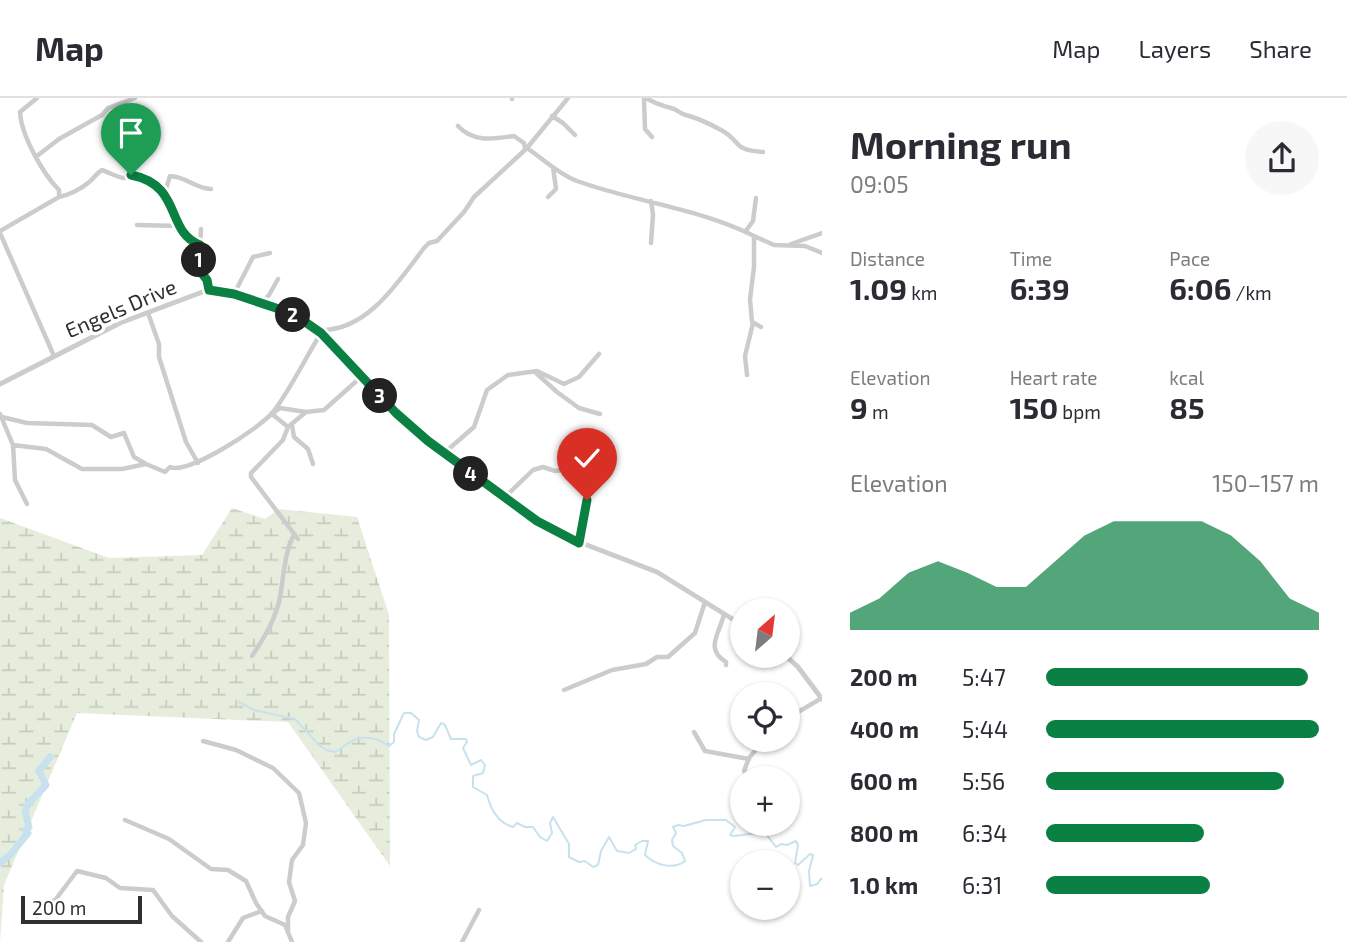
<!DOCTYPE html>
<meta charset="utf-8">
<style>
:root{--surface:#fff;--page:#f7f7f7;--text:#2b2b33;--muted:#7c7c81;--line:#e1e1e2;--accent:#0b8043}
body{margin:0;font-family:"Exo 2",sans-serif;background:var(--page);color:var(--text);height:100vh;display:flex;flex-direction:column;font-size:26px;white-space:nowrap}
*{box-sizing:border-box;margin:0}
p{font-size:23px;color:var(--muted)}
.icon{flex:none;width:38px;height:38px;fill:none;stroke:currentColor;stroke-width:2;stroke-linecap:round;stroke-linejoin:round}
.map{position:relative;flex:1;overflow:hidden}
.sheet{display:flex;flex-direction:column;background:var(--surface);width:525px}
.sheet>*{flex:none}
.needle{width:46px;rotate:28deg}
.fabs{position:absolute;left:730px;top:500px;display:grid;gap:14px}
.fabs a{display:grid;place-items:center;width:70px;height:70px;border-radius:50%;background:var(--surface);box-shadow:0 2px 5px #0004;font-size:35px}
.scale{position:absolute;left:21px;bottom:18px;width:121px;box-sizing:border-box;padding-left:7px;border:4px solid #2f2f2f;border-top:0;font-size:19px;line-height:24px;white-space:nowrap;color:#2f2f2f;-webkit-text-stroke:5px #fff;paint-order:stroke}
.pin{position:absolute;display:grid;place-items:center;width:60px;height:60px;color:#fff;margin:-72px -30px;border-radius:50% 50% 50% 0;rotate:-45deg;box-shadow:0 0 7px #0007}
.pin .icon{rotate:45deg}
.km{position:absolute;width:35px;height:35px;margin:-18px;border-radius:50%;background:#222;color:#fff;font-size:19px;line-height:35px;text-align:center}
.round{display:grid;place-items:center;flex:none;width:74px;height:74px;border-radius:37px;background:var(--page)}
.head{display:flex;align-items:center;justify-content:space-between;height:119px;padding:0 28px}
h1{font-size:38px;font-weight:700;line-height:52px}
.figures{display:grid;grid-template-columns:repeat(3,1fr);gap:10px;height:119px;padding:7px 28px}
.figures div{display:grid;align-content:center}
.figures b{font-size:30px;font-weight:700}
.figures small{font-size:19px;font-weight:400}
.figures p{font-size:19px}
.chart{height:196px;padding:14px 28px}
.chart p{display:flex;justify-content:space-between}
.chart svg{width:100%;height:126px;margin-top:7px;fill:var(--accent);opacity:.7}
ul{padding:0 28px;list-style:none;font-size:23px}
li{display:grid;grid-template-columns:112px 84px 1fr;align-items:center;height:52px}
li i{height:18px;border-radius:9px;background:var(--accent)}
header{display:flex;align-items:center;gap:42px;box-sizing:border-box;height:98px;padding:0 35px;background:var(--surface);border-bottom:2px solid var(--line)}
header strong{font-size:33px}
nav{display:flex;gap:38px;margin-inline-start:auto;font-size:24px}
main{display:flex;flex:1;min-height:0}
.map>svg:first-child{display:block}
.wetland{fill:url(#wetland-marsh)}
.lines{fill:none;stroke-linecap:round;stroke-linejoin:round}
.stream{stroke:#c7e2ee;stroke-width:2}
.river{stroke:#c7e2ee;stroke-width:7}
.minor{stroke:#ccc;stroke-width:4.5}
.tertiary{stroke:#ccc;stroke-width:5}
.route-casing{stroke:#fff;stroke-width:14}
.route{stroke:#0b8043;stroke-width:9}
.labels{text-anchor:middle;stroke-width:7;stroke-linejoin:round;paint-order:stroke}
.street-label{font-size:21px;fill:#2f2f2f;stroke:#fff}
</style>
<header>
<strong>Map</strong>
<nav><a>Map</a><a>Layers</a><a>Share</a></nav>
</header>
<main>
<div class="map">
<svg width="822" height="844" viewBox="0 0 822 844">
<defs>
<pattern id="wetland-marsh" width="20" height="14" patternUnits="userSpaceOnUse" patternTransform="scale(1.75)"><rect width="20" height="14" fill="#e6eddc"/><path d="M1 5h8M5 5V1M11 12h8M15 12V8" fill="none" stroke="#c6ccbd"/></pattern>
</defs>
<rect width="100%" height="100%" fill="#fff"/>
<path class="wetland" d="M232,410L265,421L279,411L357,419L389,517L390,768L288,624L77,615L4,787L0,844V420L109,460L202,457Z"/>
<g class="lines">
<path class="stream" d="M239,604L254,612L295,621L318,646L326,652L335,654C342,651 344,647 350,644C363,636 378,640 389,648L394,644V636L404,615H411L419,622L417,633L419,639L426,642L433,639L441,625L445,627L451,641H466L467,644L463,650L471,667L481,662L485,667L483,675L473,678V689L487,697C491,712 498,725 513,729L517,725L525,729H533L540,739L547,743L552,735L550,725L553,719L569,746V759L579,764L585,763L593,769L598,767L601,753L609,739L617,753L629,755L636,751L635,747L642,743H648L645,757C655,767 673,772 685,763L682,755L673,748L672,742L676,735L673,729L678,727L684,728L706,722H726L735,729L730,737L734,738L758,735L766,736L776,749L781,746L787,747L796,743L798,747L795,765L798,767L810,756L813,757L809,773L810,788L817,786L822,780"/>
<path class="river" d="M0,765L11,756L28,735L25,732L29,729L25,714L28,706L46,687L39,673L50,659"/>
<path class="minor" d="M512,0V1
M646,0C655,6 661,7 671,10C677,11 680,16 686,17C697,20 710,26 721,32C742,43 731,52 763,54
M644,1L645,31L652,39
M552,18L563,25L575,37
M458,28C474,45 493,41 514,38L524,45L525,51
M527,50C543,61 560,77 577,83C635,104 698,110 754,138V169L750,201L752,224L761,229
M37,58L59,41L102,17L108,10L135,0
M165,94L170,78C185,78 196,91 211,91
M59,99C69,97 81,91 88,85C95,80 95,76 102,72C108,74 118,80 124,80C136,79 143,78 155,86C176,99 173,137 200,147V173L207,182L209,192
M548,99L556,91L553,69
M137,127L180,128
M0,133L59,99V92C43,76 21,37 20,14L37,0
M745,134L753,123L756,100
M0,135L54,258
M754,138L774,147L805,148L822,155
M651,145L653,117L651,103
M791,146L822,135
M200,147L201,131
M234,196L253,159L270,155
M261,206L269,197L278,181
M148,215L159,246V259L186,344L198,365
M319,232C367,234 398,184 424,150L429,145L437,143L464,114L474,99L527,50L568,0
M535,274L557,294L579,310L600,316
M747,277L745,258L753,225
M0,316L13,347L15,382L27,406
M2,319L27,325L92,327L111,339L124,335L134,359L146,366
M292,327L294,339L308,351L313,366
M288,329L272,316L280,310L306,314L324,312L361,279
M13,347L46,351L82,371H122L146,366L165,374L170,369C188,377 260,330 273,314C289,294 306,259 321,235
M443,356L474,329L487,292L508,277L537,273L564,286L579,279L599,256
M581,369L583,360
M504,400L533,372L543,369L555,373L588,369V375L585,381L586,399
M298,441L251,379V375L283,342L288,329L306,314
M579,445L587,402
M724,516C720,535 704,551 726,564V567
M252,558C264,540 276,521 280,499C284,477 284,457 294,436
M564,592L612,572L646,566L657,559H668L695,535L705,504
M788,620L822,600
M694,634L705,653L749,661
M203,643L236,652L273,670L299,695L306,725L303,747L292,762L289,784L295,803L288,819V833
M753,681L744,673L749,660L764,642
M125,722L169,741L211,771L228,772L246,783L256,805L265,818L285,827L292,844
M37,818L47,807L56,801L77,773L106,780L120,790L153,792L172,818L201,844
M228,844L243,820L262,813
M462,844L479,812"/>
<path class="tertiary" d="M0,286L120,225L205,193L234,196L285,213L318,232L412,330L443,356L537,423L566,439L657,474L742,527
M786,558L798,569L822,601"/>
</g>
<g class="lines">
<defs>
<path id="route" d="M131,77C183,87 165,134 200,147V173L207,182L209,192L234,196L285,213L301,221L321,235L396,315L428,343L537,423L579,445L587,402"/>
</defs>
<use href="#route" class="route-casing"/>
<use href="#route" class="route"/>
</g>
<g class="labels">
<g class="street-label">
<text transform="translate(121 211) rotate(-23)" y="7">Engels Drive</text>
</g>
</g>
</svg>
<div class="fabs">
<a><svg class="needle" viewBox="-14 -14 28 28"><path d="M0-13l5 13h-10z" fill="#e53935"/><path d="M0 13l5-13h-10z" fill="#7c7c81"/></svg></a>
<a><svg class="icon" aria-label="locate" viewBox="0 0 24 24"><circle cx="12" cy="12" r="6"/><path d="M12 2v4M12 18v4M2 12h4M18 12h4"/></svg></a>
<a>+</a>
<a>−</a>
</div>
<div class="scale">200 m</div>
<div class="pin" style="left:131px;top:77px;background:#1e9e55"><svg class="icon" aria-label="arrive" viewBox="0 0 24 24"><path d="M6 21V4h12l-3 4 3 4H6"/></svg></div>
<div class="pin" style="left:587px;top:402px;background:#d93025"><svg class="icon" aria-label="check" viewBox="0 0 24 24"><path d="M5 12l5 5 9-10"/></svg></div>
<b class="km" style="left:199px;top:162px">1</b>
<b class="km" style="left:293px;top:217px">2</b>
<b class="km" style="left:380px;top:298px">3</b>
<b class="km" style="left:471px;top:376px">4</b>
</div>
<section class="sheet">
<div class="head"><div><h1>Morning run</h1><p>09:05</p></div><a class="round"><svg class="icon" aria-label="share" viewBox="0 0 24 24"><path d="M12 15V3M7 8l5-5 5 5M5 13v7h14v-7"/></svg></a></div>
<div class="figures">
<div><p>Distance</p><b>1.09<small> km</small></b></div>
<div><p>Time</p><b>6:39</b></div>
<div><p>Pace</p><b>6:06<small> /km</small></b></div>
</div>
<div class="figures">
<div><p>Elevation</p><b>9<small> m</small></b></div>
<div><p>Heart rate</p><b>150<small> bpm</small></b></div>
<div><p>kcal</p><b>85</b></div>
</div>
<div class="chart"><p><span>Elevation</span>150–157 m</p>
<svg viewBox="0 0 160 44" preserveAspectRatio="none"><path d="M0 44V38L10 33L20 24L30 20L40 24L50 29L60 29L70 20L80 11L90 6L100 6L110 6L120 6L130 11L140 20L150 33L160 38V44z"/></svg>
</div>
<ul>
<li><b>200 m</b>5:47<i style="width:96%"></i></li>
<li><b>400 m</b>5:44<i style="width:100%"></i></li>
<li><b>600 m</b>5:56<i style="width:87%"></i></li>
<li><b>800 m</b>6:34<i style="width:58%"></i></li>
<li><b>1.0 km</b>6:31<i style="width:60%"></i></li>
</ul>
</section>
</main>
